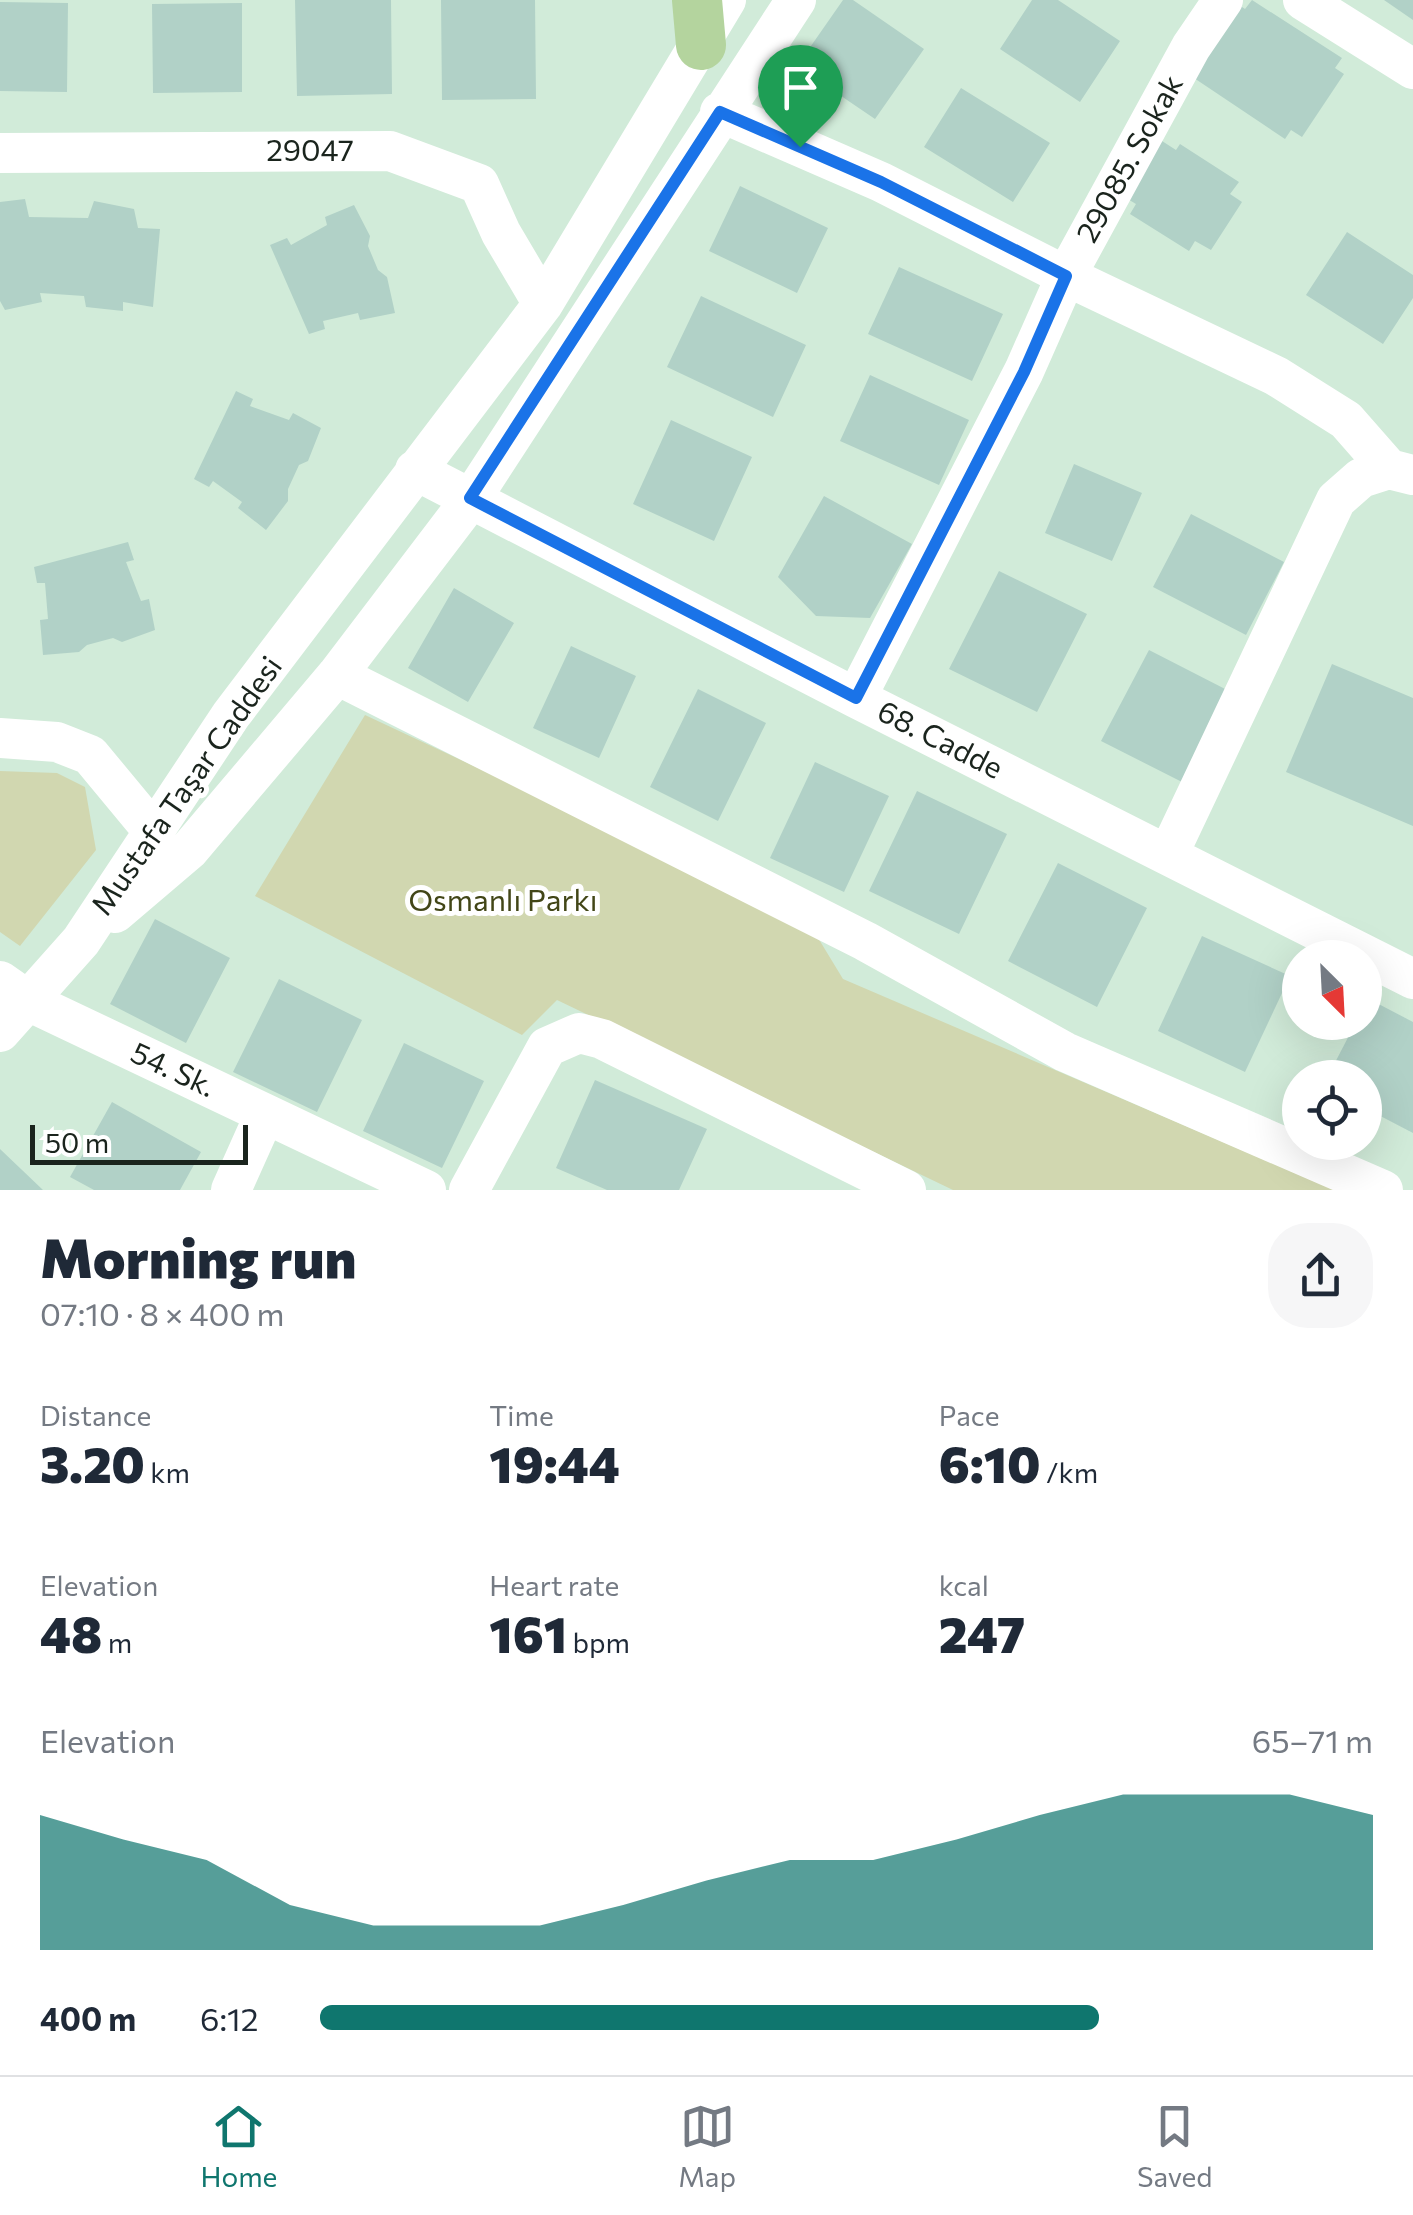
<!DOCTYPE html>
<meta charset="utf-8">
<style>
:root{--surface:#fff;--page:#f6f6f7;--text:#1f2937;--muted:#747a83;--line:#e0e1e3;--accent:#0f766e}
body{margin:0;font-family:Commissioner,sans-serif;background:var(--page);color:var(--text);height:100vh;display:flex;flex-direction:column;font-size:38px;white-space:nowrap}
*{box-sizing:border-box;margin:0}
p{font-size:32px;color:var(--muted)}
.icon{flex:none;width:55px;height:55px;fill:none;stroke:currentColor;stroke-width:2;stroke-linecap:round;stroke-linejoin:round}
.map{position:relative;height:1190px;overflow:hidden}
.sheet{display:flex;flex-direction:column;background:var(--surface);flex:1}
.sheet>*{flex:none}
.needle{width:65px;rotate:156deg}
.controls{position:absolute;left:1282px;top:940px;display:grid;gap:20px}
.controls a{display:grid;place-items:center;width:100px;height:100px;border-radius:50%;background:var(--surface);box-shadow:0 10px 40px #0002;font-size:50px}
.scale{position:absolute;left:30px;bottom:25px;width:218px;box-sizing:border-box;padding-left:10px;border:5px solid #1a241d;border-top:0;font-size:28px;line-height:35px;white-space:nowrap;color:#1a241d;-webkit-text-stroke:8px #fff;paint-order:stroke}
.pin{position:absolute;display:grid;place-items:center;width:85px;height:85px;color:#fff;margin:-102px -42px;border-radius:50% 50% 50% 0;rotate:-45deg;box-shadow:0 0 10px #0007}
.pin .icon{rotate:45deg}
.round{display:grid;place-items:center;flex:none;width:105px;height:105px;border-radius:40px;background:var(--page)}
.headline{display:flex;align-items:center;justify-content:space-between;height:170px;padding:0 40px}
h1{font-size:55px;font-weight:800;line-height:75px}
.figures{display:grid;grid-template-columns:repeat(3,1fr);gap:15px;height:170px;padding:10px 40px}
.figures div{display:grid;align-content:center}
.figures b{font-size:50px;font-weight:800}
.figures small{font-size:28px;font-weight:400}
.figures p{font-size:28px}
.chart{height:280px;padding:20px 40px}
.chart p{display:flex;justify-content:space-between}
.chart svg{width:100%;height:180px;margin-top:10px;fill:var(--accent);opacity:.7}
ul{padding:0 40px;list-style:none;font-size:32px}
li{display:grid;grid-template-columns:160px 120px 1fr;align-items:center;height:75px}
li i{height:25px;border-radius:12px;background:var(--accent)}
.menu{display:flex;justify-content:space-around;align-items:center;height:140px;border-top:2px solid var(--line);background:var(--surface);font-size:28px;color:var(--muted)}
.menu a{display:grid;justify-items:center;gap:5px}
.menu .selected{color:var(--accent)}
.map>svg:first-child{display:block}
.green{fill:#d1d7b0}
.building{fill:#b1d1c7}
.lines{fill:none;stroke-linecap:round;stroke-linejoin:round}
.minor{stroke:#fff;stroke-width:40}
.major{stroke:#b4d49e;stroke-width:50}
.route-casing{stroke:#fff;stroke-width:20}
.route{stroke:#1a73e8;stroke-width:12}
.labels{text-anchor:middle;stroke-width:10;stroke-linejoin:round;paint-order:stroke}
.street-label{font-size:30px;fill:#1a241d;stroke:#fff}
.park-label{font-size:30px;fill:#424617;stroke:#fff}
</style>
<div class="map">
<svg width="1413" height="1190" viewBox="0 0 1413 1190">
<rect width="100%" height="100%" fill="#d1ebd9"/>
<path class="green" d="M365,715L809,923L843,979L1335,1190H953L557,1000L522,1035L255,896Z
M0,771L57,773L85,787L96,850L20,946L0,932Z"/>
<path class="building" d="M295,0H391L392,94L297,96Z
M441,0H535L536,99L442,100Z
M843,0H853L924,49L875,119L797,66Z
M1032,0H1058L1120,41L1080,102L1000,49Z
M1252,0L1342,58L1335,68L1344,74L1302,137L1291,130L1285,139L1191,76L1233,1L1245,9Z
M1384,0H1413V20Z
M0,2L68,3L67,92L0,91Z
M242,3V92L153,93L152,4Z
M961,88L1050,143L1013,202L924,147Z
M1162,141L1176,150L1180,144L1239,182L1230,194L1242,202L1211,250L1195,241L1189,251L1130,214L1136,204L1126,198Z
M740,186L828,228L797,293L709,251Z
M25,199L29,217L88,218L94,201L134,209L138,228L160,229L153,307L123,302V311L86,307L84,296L40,293L42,302L5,310L0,301V202Z
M354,205L370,236L368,246L378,270L387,277L395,313L360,320L358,313L323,321L325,329L309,334L270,245L287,238L291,245L327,225L325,217Z
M1347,232L1413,275V298L1383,344L1306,295Z
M899,267L1003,314L972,381L868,334Z
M701,296L806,345L773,417L667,367Z
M870,375L969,420L939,485L840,441Z
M236,391L253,399L250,406L289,420L293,413L321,428L308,461L299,465L288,489V501L266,530L238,508L242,502L213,481L209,487L194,479Z
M671,420L752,457L714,541L633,504Z
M1074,464L1142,493L1112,561L1045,533Z
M824,496L912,544L870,618L816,616L778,577Z
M1191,514L1284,562L1246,635L1153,587Z
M128,542L134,560L126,562L141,601L149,599L155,630L122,642L113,638L87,645L79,652L43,655L40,620L48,619L45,583H37L34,567Z
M999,571L1087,614L1037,712L949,669Z
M454,588L514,623L468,702L408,668Z
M571,646L636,676L599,758L533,728Z
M1149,650L1229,691L1182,782L1101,741Z
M1332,664L1413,698V826L1286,772Z
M698,689L766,723L718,821L650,787Z
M815,762L889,796L844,892L770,858Z
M917,791L1007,834L959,934L869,891Z
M1058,863L1147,908L1097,1007L1008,961Z
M155,919L230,958L186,1043L110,1004Z
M1202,936L1290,976L1245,1072L1158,1031Z
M279,979L362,1020L317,1112L233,1072Z
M1369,999L1413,1022V1133L1365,1108V1078H1327L1356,1022H1365V1006Z
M404,1043L484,1081L442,1168L363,1131Z
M595,1080L707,1129L679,1190H607L556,1168Z
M112,1102L201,1152L180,1190H94L70,1177Z
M0,1149L43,1190H0Z"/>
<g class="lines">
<path class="minor" d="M1303,0L1413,69
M720,112L881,182L1066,276L1276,376L1346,420L1389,469
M0,153L390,151L479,184L501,233L543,304
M415,470L856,698L1413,979
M337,675L865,941L1065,1052L1383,1190
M856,698L1024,371L1066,276L1191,47L1223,0
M0,738L57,742L90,755L153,831
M1168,855L1336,500L1361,478L1389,469L1413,475
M115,913L189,850L337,675L471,499L796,0
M0,981L30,1002L426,1190
M0,1032L81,941L231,715L543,304L726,0
M231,1190L265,1114
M469,1190L547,1047L579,1033L602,1039L906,1190"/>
<path class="major" d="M697,0L701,45"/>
</g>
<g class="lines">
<defs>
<path id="route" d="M720,112L881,182L1066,276L1024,372L856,698L470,498Z"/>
</defs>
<use href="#route" class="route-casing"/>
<use href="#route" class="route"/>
</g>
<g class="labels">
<g class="street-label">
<text x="310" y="161">29047</text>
<text transform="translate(1130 159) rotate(-61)" y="10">29085. Sokak</text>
<text transform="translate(940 740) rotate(27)" y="10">68. Cadde</text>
<text transform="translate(187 786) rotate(-55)" y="10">Mustafa Taşar Caddesi</text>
<text transform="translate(173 1070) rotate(25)" y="10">54. Sk.</text>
</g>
<g class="park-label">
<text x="503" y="911">Osmanlı Parkı</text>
</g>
</g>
</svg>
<div class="controls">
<a><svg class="needle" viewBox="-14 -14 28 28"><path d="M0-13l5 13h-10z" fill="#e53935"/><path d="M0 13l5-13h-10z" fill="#747a83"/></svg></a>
<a><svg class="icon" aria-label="locate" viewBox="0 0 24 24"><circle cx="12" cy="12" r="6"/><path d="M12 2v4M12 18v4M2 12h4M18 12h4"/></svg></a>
</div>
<div class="scale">50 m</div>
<div class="pin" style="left:800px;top:147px;background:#1e9e55"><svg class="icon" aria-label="arrive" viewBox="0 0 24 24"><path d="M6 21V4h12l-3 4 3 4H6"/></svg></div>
</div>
<section class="sheet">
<div class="headline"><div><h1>Morning run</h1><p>07:10 · 8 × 400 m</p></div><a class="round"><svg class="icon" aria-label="share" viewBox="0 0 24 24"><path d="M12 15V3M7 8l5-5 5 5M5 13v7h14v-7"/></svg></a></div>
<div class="figures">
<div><p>Distance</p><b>3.20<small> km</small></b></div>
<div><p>Time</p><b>19:44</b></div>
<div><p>Pace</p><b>6:10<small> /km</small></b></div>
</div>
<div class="figures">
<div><p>Elevation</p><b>48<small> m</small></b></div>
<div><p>Heart rate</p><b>161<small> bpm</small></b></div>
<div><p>kcal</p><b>247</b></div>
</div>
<div class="chart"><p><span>Elevation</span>65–71 m</p>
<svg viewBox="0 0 160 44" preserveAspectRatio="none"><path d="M0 44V11L10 17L20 22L30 33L40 38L50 38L60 38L70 33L80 27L90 22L100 22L110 17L120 11L130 6L140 6L150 6L160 11V44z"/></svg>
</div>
<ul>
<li><b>400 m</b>6:12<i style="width:74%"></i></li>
</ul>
</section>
<nav class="menu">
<a class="selected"><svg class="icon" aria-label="home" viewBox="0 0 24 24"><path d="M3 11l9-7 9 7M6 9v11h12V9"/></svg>Home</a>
<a><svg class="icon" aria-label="map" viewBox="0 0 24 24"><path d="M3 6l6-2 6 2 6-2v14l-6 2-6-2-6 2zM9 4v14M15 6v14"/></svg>Map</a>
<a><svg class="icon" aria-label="saved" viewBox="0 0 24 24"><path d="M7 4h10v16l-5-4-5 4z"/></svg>Saved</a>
</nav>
